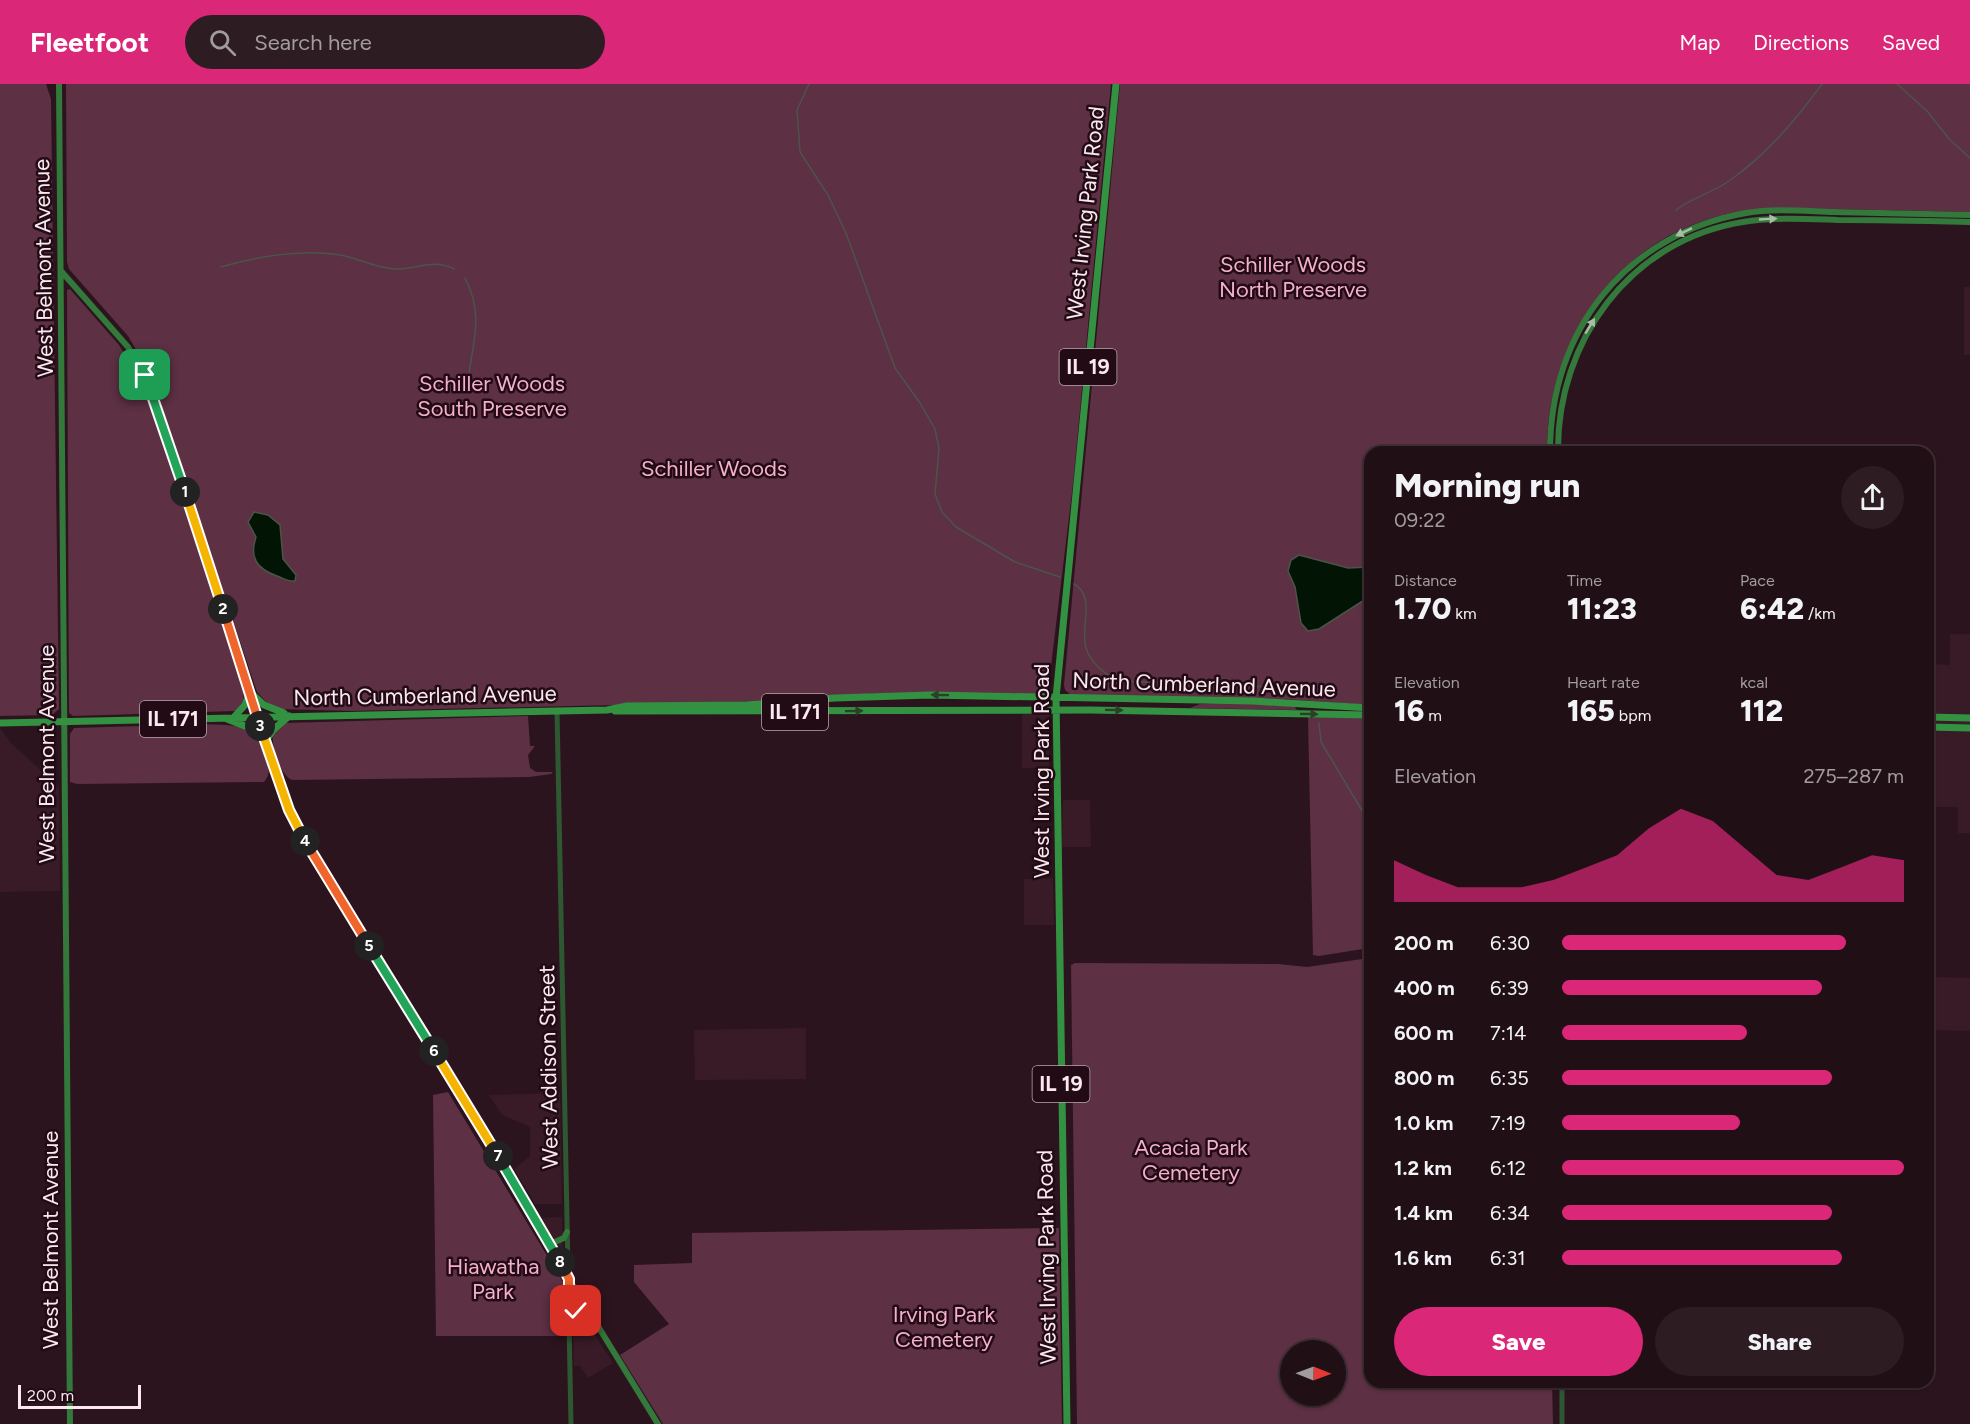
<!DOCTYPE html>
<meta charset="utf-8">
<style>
:root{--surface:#210f16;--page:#2d1d23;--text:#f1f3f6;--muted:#a29ca1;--line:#3e2f35;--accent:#db2777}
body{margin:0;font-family:Figtree,sans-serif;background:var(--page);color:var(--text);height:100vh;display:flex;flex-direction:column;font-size:22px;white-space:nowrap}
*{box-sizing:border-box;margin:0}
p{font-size:20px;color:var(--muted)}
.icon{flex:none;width:33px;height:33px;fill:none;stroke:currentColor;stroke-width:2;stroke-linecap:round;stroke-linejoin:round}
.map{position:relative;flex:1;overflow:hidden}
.drawer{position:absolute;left:1364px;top:362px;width:570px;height:942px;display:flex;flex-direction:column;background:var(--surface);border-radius:18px;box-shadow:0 2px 4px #0004,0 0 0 2px var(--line)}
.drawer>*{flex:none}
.needle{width:39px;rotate:91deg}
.buttons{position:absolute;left:1280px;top:1256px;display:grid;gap:12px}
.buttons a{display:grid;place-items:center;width:66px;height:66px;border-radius:50%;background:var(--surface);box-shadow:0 2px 4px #0004,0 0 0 2px var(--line);font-size:30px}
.scale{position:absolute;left:18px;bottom:15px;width:123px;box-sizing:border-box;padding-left:6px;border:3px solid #f9e8ee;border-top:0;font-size:16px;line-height:21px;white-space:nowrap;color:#f9e8ee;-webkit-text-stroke:4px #220b15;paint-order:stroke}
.pin{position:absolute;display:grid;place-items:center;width:51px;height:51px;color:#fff;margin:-26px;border-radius:12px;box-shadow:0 3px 9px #0006}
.km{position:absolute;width:30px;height:30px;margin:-15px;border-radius:50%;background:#222;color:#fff;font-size:16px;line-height:30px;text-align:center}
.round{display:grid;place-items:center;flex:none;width:63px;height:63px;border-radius:32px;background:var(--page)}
.overview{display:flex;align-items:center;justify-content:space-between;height:102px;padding:0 30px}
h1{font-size:33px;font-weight:800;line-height:45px}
.stats{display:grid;grid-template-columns:repeat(3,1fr);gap:9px;height:102px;padding:6px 30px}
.stats div{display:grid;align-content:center}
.stats b{font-size:30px;font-weight:800}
.stats small{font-size:16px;font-weight:400}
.stats p{font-size:16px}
.chart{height:168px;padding:12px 30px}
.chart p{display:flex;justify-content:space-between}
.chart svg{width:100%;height:108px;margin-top:6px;fill:var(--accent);opacity:.7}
.action{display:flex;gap:12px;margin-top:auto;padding:12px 30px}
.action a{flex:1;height:69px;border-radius:36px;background:var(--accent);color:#fff;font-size:24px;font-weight:800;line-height:69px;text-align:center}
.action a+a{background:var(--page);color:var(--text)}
ul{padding:0 30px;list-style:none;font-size:20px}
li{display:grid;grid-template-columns:96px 72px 1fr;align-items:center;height:45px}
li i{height:15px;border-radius:8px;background:var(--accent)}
header{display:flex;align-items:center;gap:36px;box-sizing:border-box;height:84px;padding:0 30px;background:var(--accent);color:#fff}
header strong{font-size:28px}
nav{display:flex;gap:33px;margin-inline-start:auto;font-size:21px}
.search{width:420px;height:54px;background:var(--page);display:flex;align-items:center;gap:15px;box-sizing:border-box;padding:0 21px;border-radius:33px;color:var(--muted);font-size:22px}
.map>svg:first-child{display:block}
.built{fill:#391b28}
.green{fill:#5d3043;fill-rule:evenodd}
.water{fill:#021504;stroke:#4c544a;stroke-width:1.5}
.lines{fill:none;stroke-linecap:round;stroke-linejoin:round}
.stream{stroke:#4c544a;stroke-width:1.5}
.tertiary{stroke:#2e5832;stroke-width:5}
.secondary{stroke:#32793b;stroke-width:6}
.primary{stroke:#339241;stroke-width:7}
.oneway{fill:#a9bca6}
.oneway2{fill:#294127}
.split-1-casing{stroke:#fff;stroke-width:12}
.split-2-casing{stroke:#fff;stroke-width:12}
.split-3-casing{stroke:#fff;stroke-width:12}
.split-4-casing{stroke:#fff;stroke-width:12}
.split-5-casing{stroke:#fff;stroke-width:12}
.split-6-casing{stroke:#fff;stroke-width:12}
.split-7-casing{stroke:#fff;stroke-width:12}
.split-8-casing{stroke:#fff;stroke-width:12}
.split-9-casing{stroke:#fff;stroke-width:12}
.split-1{stroke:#22a559;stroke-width:8}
.split-2{stroke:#f5b400;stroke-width:8}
.split-3{stroke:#f0652b;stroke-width:8}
.split-4{stroke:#f5b400;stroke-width:8}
.split-5{stroke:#f0652b;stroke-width:8}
.split-6{stroke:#22a559;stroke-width:8}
.split-7{stroke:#f5b400;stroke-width:8}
.split-8{stroke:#22a559;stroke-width:8}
.split-9{stroke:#f0652b;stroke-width:8}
.labels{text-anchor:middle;stroke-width:5;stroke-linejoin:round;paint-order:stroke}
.shield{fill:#220b15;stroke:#b8a6ad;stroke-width:1.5}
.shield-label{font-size:21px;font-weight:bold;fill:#f9e8ee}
.street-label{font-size:22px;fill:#f9e8ee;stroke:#220b15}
.park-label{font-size:22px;fill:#f4afc9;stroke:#220b15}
</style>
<header>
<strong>Fleetfoot</strong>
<div class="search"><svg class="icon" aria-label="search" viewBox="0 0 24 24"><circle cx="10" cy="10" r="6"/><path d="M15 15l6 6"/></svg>Search here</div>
<nav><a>Map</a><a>Directions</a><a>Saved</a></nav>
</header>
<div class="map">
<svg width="1970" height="1340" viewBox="0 0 1970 1340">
<rect width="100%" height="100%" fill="#2c141e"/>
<path class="built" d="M1964,203H1970V271H1964Z
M1950,550H1970V749H1958V723H1928V580L1950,581Z
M1022,630H1049V684H1022Z
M0,644L11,659L59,703L60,807L0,808Z
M1063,716H1090L1091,763H1062Z
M1053,794L1054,841H1024V795Z
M1928,893L1970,894V947L1928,946Z
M806,944V995L695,996L694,946Z
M560,1009L562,1120H535L514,1085L530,1072V1043L502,1031L489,1011Z
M562,1133L563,1173L542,1134Z
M581,1229L613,1279L588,1294L580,1282H574L573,1231Z"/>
<path class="green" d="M0,0H46L51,15L59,625L52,631L0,632Z
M66,0H1111L1073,400L1048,607L1044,610L883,609L744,618L352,627L280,625L269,621L257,608L151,291L128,252L69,185L67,178Z
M1120,0H1970V128C1924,127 1879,126 1833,125C1806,125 1778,122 1751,126C1627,141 1547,247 1547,367L1370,368L1369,621L1284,615L1071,611L1065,606L1064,601Z
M70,205L119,261L145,303L244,609L243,620L235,627L73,632L69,629L67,206Z
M1234,619L1294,622L1297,626L1190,624L1200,620Z
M528,632L530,662H535L528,671L530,684L536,688H553L551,690L529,693L292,696C280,691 271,662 273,650L286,639Z
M1308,633L1369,634V864L1319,872L1313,871Z
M175,641C193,641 235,638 249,646C259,653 262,663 265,674C269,685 271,689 264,698L77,700L70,698V650L74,644Z
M1369,874L1370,1298H1552L1553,1340H1077L1071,881L1075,879L1278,880L1307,883ZM1290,1266H1335V1311H1290Z
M448,1008L563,1198V1249L561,1252H436L433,1011Z
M1059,1144L1062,1340H663L620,1271L669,1240L634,1198V1181L692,1179V1149Z"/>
<path class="water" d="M254,428L268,431L280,441L283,475L296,491L295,497C288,498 283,494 277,492C257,485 249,474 256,453L248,438Z
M1299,471L1348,484L1369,483V513L1319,545L1308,547L1301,539L1295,503L1288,487L1291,476Z"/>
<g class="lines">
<path class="stream" d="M809,0L797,26L800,68L828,111L846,149L895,284L920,319L935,345L939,364L935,410L942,428L956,443L1015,478L1060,493
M1897,0L1927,27L1950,56L1970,74
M1676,126C1691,114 1712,109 1729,97C1766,71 1795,37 1822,0
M221,183C258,172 307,164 345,172C362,176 377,184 395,185C414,186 435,174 454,185
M465,194C487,236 469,267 467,308
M1074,500C1098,513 1077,548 1088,569C1094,582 1106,590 1118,597L1295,604L1312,612
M1319,639L1321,658L1370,740"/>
<path class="tertiary" d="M557,626L571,1340
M1562,1298V1340"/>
<path class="secondary" d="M59,0L70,1340
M61,187L128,263L150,302L265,658L289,726L306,759L522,1111L569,1195L658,1340
M1550,368C1550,246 1626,150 1746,129C1775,124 1804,127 1833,128C1879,129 1924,130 1970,131
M1558,368C1557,257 1630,156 1743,138C1774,133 1807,135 1838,136C1882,136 1926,137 1970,138
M550,1160L564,1154L567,1148
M569,1230L579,1226L590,1229"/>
<path class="primary" d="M615,627L1090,626L1370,631
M234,633L245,621L250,608L264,621L284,629
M1928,633L1970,634
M227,635L250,644L265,658L273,646L289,632
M0,639L607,626L627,622L747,621L835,614L930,611L1253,617L1370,624
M1928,643L1970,644
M1067,1340L1056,614L1116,0"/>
</g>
<defs><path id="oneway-solid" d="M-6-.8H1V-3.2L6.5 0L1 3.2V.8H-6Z" transform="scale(1.5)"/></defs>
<g class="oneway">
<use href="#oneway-solid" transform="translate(1768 135) rotate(-3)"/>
<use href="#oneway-solid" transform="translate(1684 148) rotate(154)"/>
<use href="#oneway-solid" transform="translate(1590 242) rotate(-59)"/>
</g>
<g class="oneway2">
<use href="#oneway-solid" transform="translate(940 611) rotate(-179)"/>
<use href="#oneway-solid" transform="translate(1114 626) rotate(1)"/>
<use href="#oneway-solid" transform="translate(854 627) rotate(-1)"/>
<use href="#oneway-solid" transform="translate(1309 630) rotate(1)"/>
</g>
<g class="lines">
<defs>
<path id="split-1" d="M145,291L185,408"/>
<path id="split-2" d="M185,408L223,525"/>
<path id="split-3" d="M223,525L260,642"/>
<path id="split-4" d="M260,642L289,726L305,757"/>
<path id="split-5" d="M305,757L369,862"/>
<path id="split-6" d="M369,862L434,967"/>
<path id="split-7" d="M434,967L498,1072"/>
<path id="split-8" d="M498,1072L560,1178"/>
<path id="split-9" d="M560,1178L569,1195V1230L576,1227"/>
</defs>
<use href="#split-1" class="split-1-casing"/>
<use href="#split-2" class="split-2-casing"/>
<use href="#split-3" class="split-3-casing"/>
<use href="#split-4" class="split-4-casing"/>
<use href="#split-5" class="split-5-casing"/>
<use href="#split-6" class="split-6-casing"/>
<use href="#split-7" class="split-7-casing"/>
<use href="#split-8" class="split-8-casing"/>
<use href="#split-9" class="split-9-casing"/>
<use href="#split-1" class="split-1"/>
<use href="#split-2" class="split-2"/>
<use href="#split-3" class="split-3"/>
<use href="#split-4" class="split-4"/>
<use href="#split-5" class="split-5"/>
<use href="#split-6" class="split-6"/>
<use href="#split-7" class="split-7"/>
<use href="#split-8" class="split-8"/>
<use href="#split-9" class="split-9"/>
</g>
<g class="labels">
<g class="shield">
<rect x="1059.5" y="265" width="57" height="36" rx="4.5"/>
<rect x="762" y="610" width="66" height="36" rx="4.5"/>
<rect x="140" y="617" width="66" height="36" rx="4.5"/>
<rect x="1032.5" y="982" width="57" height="36" rx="4.5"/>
</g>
<g class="shield-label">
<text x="1088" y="290">IL 19</text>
<text x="795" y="635">IL 171</text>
<text x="173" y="642">IL 171</text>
<text x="1061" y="1007">IL 19</text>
</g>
<g class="street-label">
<text transform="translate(1085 129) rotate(-84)" y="8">West Irving Park Road</text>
<text transform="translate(43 184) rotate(-91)" y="8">West Belmont Avenue</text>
<text transform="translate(1204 600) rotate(2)" y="8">North Cumberland Avenue</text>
<text transform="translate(425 611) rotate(-1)" y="8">North Cumberland Avenue</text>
<text transform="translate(46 670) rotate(-90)" y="8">West Belmont Avenue</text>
<text transform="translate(1041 687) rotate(-90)" y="8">West Irving Park Road</text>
<text transform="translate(548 983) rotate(-91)" y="8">West Addison Street</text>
<text transform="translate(50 1156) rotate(-90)" y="8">West Belmont Avenue</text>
<text transform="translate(1046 1173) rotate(-91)" y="8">West Irving Park Road</text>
</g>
<g class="park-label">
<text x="1293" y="188">Schiller Woods<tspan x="1293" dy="25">North Preserve</tspan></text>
<text x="492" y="307">Schiller Woods<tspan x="492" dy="25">South Preserve</tspan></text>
<text x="714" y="392">Schiller Woods</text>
<text x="1191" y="1071">Acacia Park<tspan x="1191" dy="25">Cemetery</tspan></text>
<text x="493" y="1190">Hiawatha<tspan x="493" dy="25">Park</tspan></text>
<text x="944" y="1238">Irving Park<tspan x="944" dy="25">Cemetery</tspan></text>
</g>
</g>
</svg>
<div class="buttons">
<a><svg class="needle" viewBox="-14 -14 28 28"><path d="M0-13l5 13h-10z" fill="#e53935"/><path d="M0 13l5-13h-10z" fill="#a29ca1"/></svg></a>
</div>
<div class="scale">200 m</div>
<div class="pin" style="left:145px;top:291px;background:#1e9e55"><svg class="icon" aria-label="arrive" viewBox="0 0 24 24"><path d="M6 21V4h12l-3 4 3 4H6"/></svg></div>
<div class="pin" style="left:576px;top:1227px;background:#d93025"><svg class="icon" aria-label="check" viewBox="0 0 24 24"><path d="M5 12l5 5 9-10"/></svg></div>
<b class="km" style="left:185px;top:408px">1</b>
<b class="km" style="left:223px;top:525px">2</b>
<b class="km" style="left:260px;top:642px">3</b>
<b class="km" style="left:305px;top:757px">4</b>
<b class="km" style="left:369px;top:862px">5</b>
<b class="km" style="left:434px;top:967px">6</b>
<b class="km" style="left:498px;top:1072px">7</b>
<b class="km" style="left:560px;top:1178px">8</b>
<section class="drawer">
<div class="overview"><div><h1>Morning run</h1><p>09:22</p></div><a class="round"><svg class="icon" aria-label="share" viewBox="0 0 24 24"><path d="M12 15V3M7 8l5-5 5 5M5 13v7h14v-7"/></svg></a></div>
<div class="stats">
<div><p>Distance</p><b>1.70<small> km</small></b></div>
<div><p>Time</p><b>11:23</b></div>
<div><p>Pace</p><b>6:42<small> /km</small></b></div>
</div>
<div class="stats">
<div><p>Elevation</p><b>16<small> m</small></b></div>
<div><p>Heart rate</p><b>165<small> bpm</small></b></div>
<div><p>kcal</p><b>112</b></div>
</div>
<div class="chart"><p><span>Elevation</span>275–287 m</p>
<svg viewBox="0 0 160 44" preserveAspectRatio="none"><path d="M0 44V27L10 33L20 38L30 38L40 38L50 35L60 30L70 25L80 14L90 6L100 11L110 22L120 33L130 35L140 30L150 25L160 27V44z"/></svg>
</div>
<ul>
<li><b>200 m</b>6:30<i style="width:83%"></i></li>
<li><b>400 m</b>6:39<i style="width:76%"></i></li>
<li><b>600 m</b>7:14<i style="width:54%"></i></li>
<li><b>800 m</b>6:35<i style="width:79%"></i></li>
<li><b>1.0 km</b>7:19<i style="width:52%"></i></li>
<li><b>1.2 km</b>6:12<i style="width:100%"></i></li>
<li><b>1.4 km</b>6:34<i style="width:79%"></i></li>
<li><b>1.6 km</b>6:31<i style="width:82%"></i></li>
</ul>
<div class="action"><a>Save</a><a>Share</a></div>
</section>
</div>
